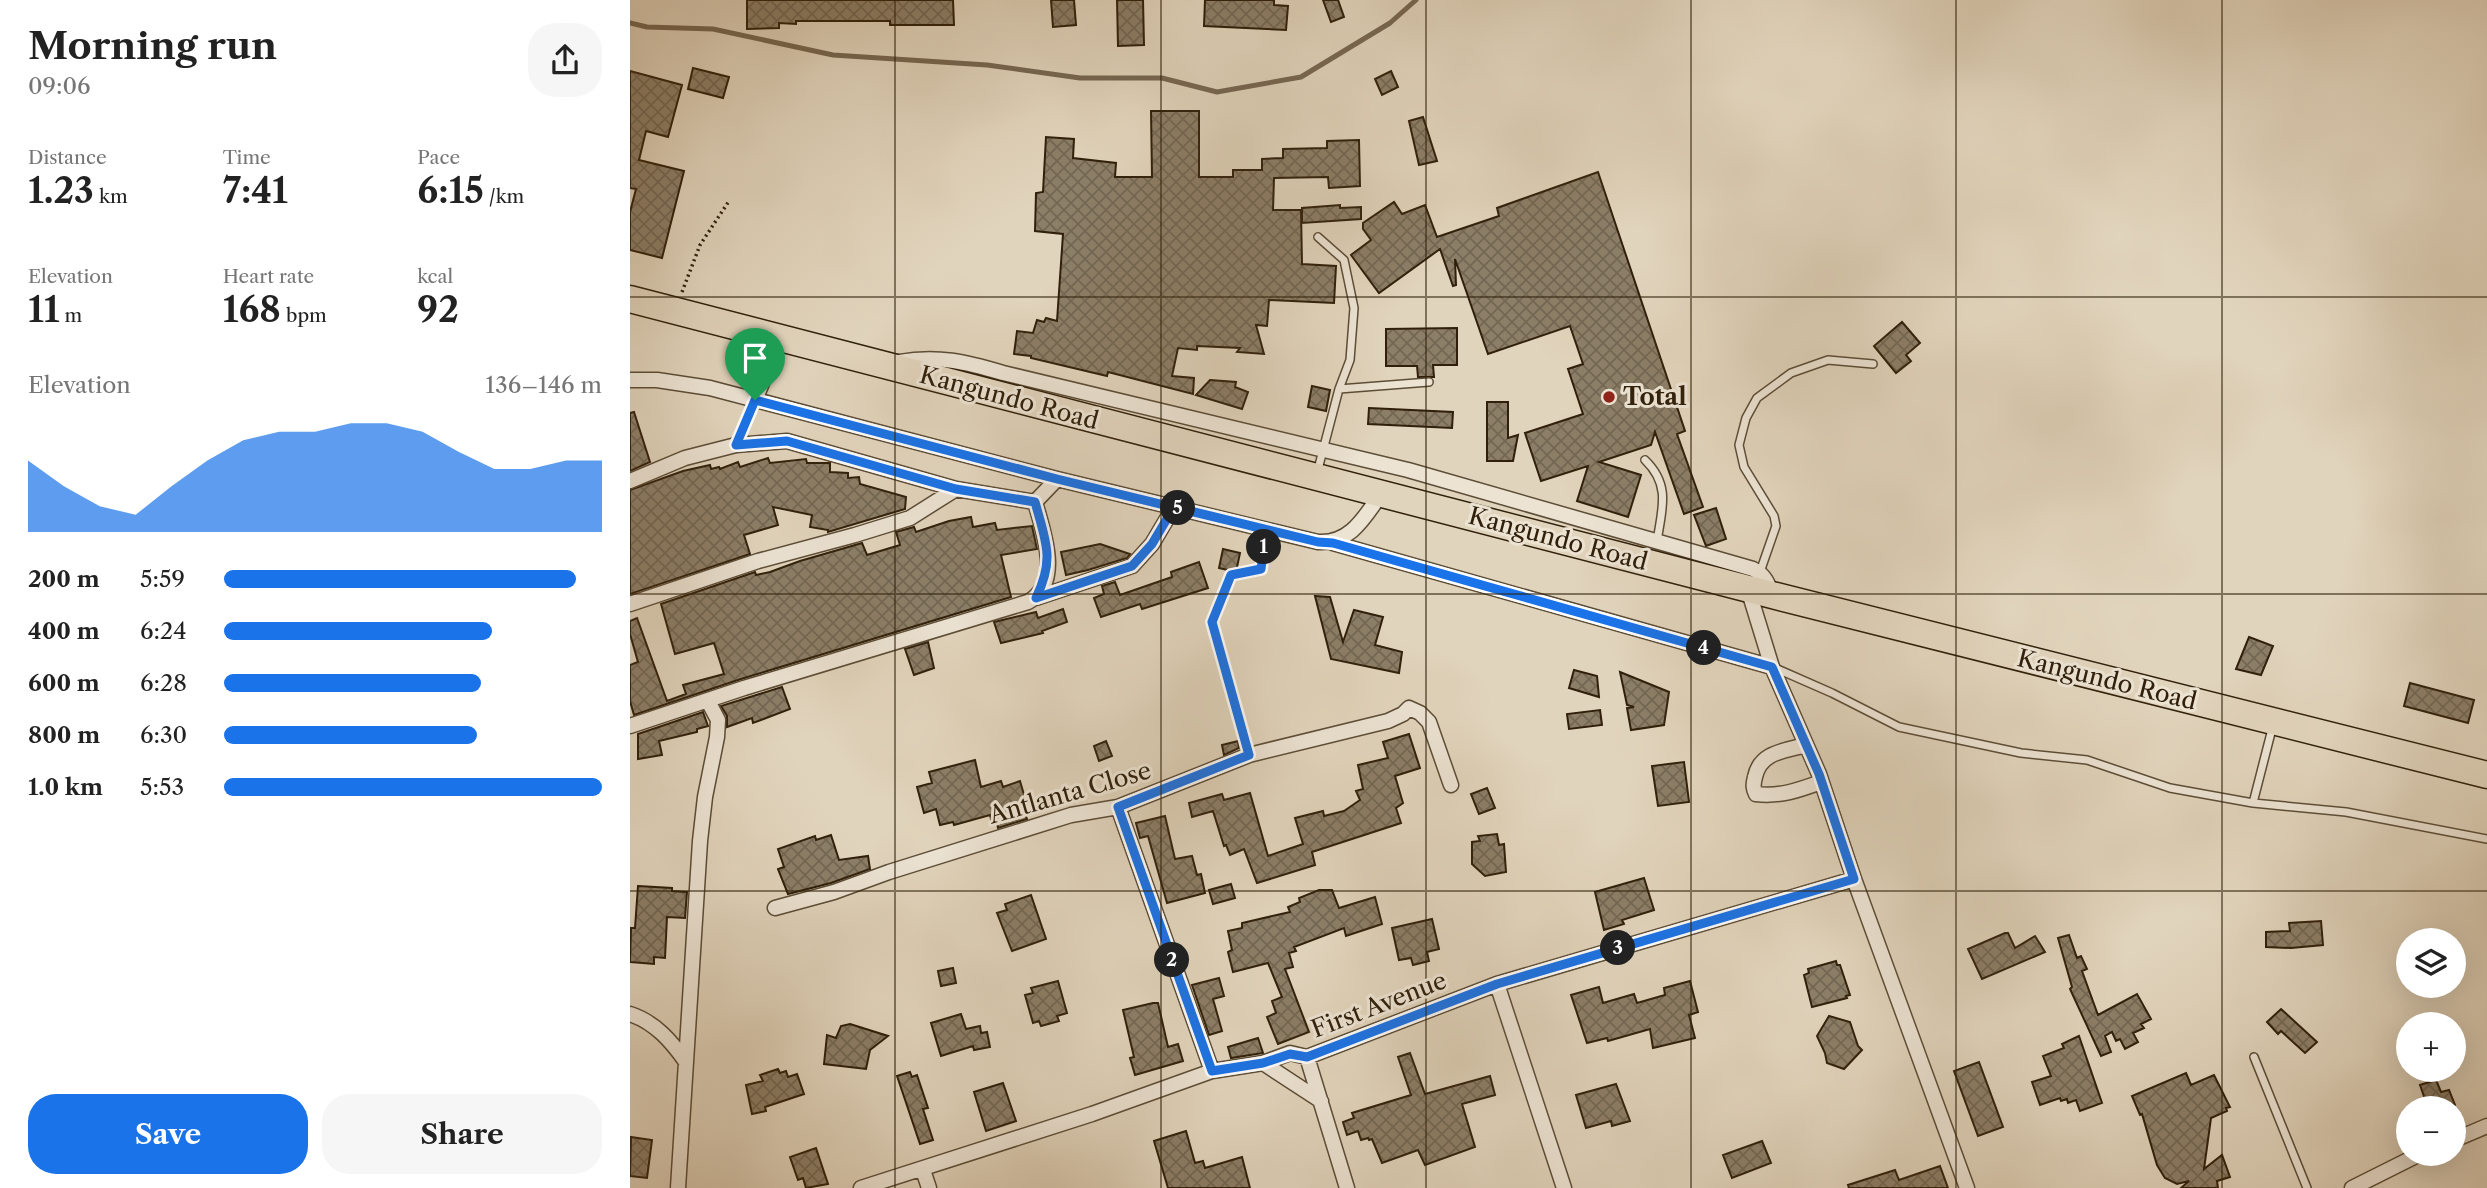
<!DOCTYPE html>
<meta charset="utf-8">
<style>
:root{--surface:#fff;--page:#f6f6f6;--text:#222;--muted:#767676;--accent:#1a73e8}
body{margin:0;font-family:"Libre Caslon Text",serif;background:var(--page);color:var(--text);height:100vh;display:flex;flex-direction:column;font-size:26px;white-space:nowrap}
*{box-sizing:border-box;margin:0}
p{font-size:23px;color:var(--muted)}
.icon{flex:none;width:38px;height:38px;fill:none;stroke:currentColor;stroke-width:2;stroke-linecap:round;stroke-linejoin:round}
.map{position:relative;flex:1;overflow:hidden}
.drawer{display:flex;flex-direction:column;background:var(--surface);width:630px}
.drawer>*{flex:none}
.controls{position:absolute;left:1766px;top:928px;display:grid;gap:14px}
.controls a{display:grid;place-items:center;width:70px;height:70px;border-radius:50%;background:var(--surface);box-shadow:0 7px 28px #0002;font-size:35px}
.pin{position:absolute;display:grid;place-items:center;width:60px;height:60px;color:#fff;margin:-72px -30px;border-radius:50% 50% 50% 0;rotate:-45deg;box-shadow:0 0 7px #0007}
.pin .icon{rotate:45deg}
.km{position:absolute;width:35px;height:35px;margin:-18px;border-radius:50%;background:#222;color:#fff;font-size:19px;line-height:35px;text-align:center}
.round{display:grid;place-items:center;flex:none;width:74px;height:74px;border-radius:28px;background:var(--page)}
.headline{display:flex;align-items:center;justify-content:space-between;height:119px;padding:0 28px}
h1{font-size:38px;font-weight:800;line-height:52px}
.figures{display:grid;grid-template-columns:repeat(3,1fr);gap:10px;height:119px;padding:7px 28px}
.figures div{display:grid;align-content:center}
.figures b{font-size:35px;font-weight:800}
.figures small{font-size:19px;font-weight:400}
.figures p{font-size:19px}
.chart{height:196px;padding:14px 28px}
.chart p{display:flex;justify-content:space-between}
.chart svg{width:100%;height:126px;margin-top:7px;fill:var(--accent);opacity:.7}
.button{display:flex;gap:14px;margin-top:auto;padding:14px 28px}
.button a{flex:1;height:80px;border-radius:28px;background:var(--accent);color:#fff;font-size:28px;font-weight:800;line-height:80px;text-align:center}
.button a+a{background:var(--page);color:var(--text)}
ul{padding:0 28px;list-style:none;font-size:23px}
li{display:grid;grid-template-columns:112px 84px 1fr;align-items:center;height:52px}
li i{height:18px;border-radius:9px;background:var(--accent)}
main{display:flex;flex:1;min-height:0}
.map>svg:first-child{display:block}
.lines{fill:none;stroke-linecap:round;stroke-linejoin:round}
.stream{stroke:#766751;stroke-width:5}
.building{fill:url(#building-cross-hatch);stroke:#30200b;stroke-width:2}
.lane-casing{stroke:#5c4d37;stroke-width:10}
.street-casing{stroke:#5c4d37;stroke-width:17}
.highway-casing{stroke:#30200b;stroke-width:29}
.path{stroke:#30200b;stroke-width:3.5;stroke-dasharray:2 3.5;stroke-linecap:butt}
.lane{stroke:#ece3d3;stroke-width:7}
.street{stroke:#ece3d3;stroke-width:14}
.highway{stroke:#e1d4bc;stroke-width:26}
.route-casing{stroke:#fff;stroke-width:14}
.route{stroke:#1a73e8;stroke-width:9}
.grid{fill:none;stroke:#30200b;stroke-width:2;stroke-opacity:0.55}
.poi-dot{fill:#8f2418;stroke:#ece3d3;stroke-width:2.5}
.labels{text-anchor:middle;stroke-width:6;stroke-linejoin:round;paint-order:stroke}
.poi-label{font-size:24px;font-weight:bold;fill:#30200b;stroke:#ece3d3;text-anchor:start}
.street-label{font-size:24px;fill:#30200b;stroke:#ece3d3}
</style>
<main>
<section class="drawer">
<div class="headline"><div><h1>Morning run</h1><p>09:06</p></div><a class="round"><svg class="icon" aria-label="share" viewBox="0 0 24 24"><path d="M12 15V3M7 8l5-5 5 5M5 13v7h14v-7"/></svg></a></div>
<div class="figures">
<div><p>Distance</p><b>1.23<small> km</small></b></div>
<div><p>Time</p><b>7:41</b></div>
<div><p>Pace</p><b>6:15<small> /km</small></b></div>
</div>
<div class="figures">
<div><p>Elevation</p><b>11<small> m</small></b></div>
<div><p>Heart rate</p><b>168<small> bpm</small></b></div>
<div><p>kcal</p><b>92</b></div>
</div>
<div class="chart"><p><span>Elevation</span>136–146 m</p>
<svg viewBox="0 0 160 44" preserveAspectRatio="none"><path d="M0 44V19L10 28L20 35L30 38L40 28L50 19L60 12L70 9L80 9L90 6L100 6L110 9L120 16L130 22L140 22L150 19L160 19V44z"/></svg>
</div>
<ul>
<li><b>200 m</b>5:59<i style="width:93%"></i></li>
<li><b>400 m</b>6:24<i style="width:71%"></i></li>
<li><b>600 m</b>6:28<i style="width:68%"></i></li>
<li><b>800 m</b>6:30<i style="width:67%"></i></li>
<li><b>1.0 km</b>5:53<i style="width:100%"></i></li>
</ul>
<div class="button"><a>Save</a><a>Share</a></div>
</section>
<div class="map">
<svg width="1857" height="1188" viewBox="0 0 1857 1188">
<defs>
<pattern id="building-cross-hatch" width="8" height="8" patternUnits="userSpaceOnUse" patternTransform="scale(1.75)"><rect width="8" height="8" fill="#8c7e67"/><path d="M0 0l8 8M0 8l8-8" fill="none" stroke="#736753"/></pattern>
</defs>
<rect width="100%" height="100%" fill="#e1d4bc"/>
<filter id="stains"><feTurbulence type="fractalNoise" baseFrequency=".00286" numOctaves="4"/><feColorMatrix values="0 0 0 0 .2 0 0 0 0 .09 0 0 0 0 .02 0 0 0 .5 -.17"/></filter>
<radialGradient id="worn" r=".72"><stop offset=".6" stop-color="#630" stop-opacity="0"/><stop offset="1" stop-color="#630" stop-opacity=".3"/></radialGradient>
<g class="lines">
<path class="stream" d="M0,23L17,27L83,29L203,55L357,65L450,78H532L587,92L671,77L760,23L786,0"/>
</g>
<path class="building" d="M117,0H323L324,25H260V21H166V24L149,23V28L117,29Z
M421,0H444L446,25L423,27Z
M487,0H513L514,45L488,46Z
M575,0H644V5L658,6L656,30L574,26Z
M693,0H708L714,17L701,22Z
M63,68L99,77L93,98L58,89Z
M0,71L52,85L38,137L16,131L9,160L54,171L32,258L0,250V212L6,189L0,188Z
M761,71L768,87L752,95L745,79Z
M521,111H569V177H603V170H632V159L653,158V149L697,148V141L729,140L730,186L699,188L698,177L644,178L643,210H671L672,264L706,266L704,303L639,300L637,326L626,325L634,354L607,352L610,348L567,346V350L548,348L542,376L564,378L563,394L478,372L477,376L401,358V356L384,354L387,331L403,333L407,320L414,322L416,318L427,321L433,234L405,231L406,193L413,192L416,137L444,139L443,158L486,163L485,177H522Z
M793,117L807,161L789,165L779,121Z
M968,172L1055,431L1047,434L1073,507L1054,514L1025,432L1021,445L969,462L1011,475L998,517L947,501L958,466L911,481L895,433L953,414L938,369L953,364L940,326L858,354L825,259L826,285L823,286L810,249L749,293L721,255L741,240L733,229V223L764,202L772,214L795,205L807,237L869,216L867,208Z
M710,205V208L731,207V219L672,223V208Z
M1272,322L1290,343L1276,355L1281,361L1266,373L1244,346Z
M827,328V365H803L804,377H788L787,366H756V329Z
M580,380L606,382L605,387L618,392L612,409L566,395Z
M682,386L700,390L696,411L678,407Z
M857,402H878V438L888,435L883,461H857Z
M739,408L823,412L822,428L738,424Z
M4,412L20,462L0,471V413Z
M138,458L140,463L176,459L177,463H200V472L218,473V478L229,477L230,484L276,497L275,509L198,532V530L180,527L182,515L143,507L148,525L114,535L120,554L0,594V490L53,471L80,465L81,469L89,467L90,469L108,462L110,467Z
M1086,508L1096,539L1076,546L1064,515Z
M341,517L343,527L365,523L367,530L402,526L407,549L371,555L381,597L111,679L4,715L0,701V665L8,662L0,634V621L7,618L37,701L56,694L53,685L94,674L84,643L45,654L31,604L125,572L126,575L140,572L170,561L232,543L237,555L270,545L266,532L284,527L286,532L319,521Z
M470,544L500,554L497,558L458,570L436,575L431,552Z
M593,549L610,553L606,572L589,568Z
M569,562L578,588L512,609L510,604L471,617L464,598L474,594L472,586L485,582L490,595L542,577L541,572Z
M685,596L700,597L713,642L724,610L753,617L745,645L772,652L769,673L701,659Z
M433,609L437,622L412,631L413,633L371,643L364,622L406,612L408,618Z
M1619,637L1643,646L1631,675L1606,669Z
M298,642L304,668L284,675L275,649Z
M944,670L967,676L969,697L939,688Z
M990,672L1039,692L1034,725L1001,730L997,708L1004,707L997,705Z
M1780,683L1844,700L1838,723L1774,706Z
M152,687L160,709L123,723L122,718L97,727V716L91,706Z
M970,710L972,725L939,729L937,714Z
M73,712L78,726L67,729V732L29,741L32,755L8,759V734Z
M779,734L790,768L765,776L773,803L766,808L771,823L682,852L685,865L627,883L614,849L600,855L596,845L594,846L583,811L562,817L559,803L592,794L594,800L620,793L638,856L673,844L665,818L693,811L694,816L714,811L730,800L726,791L733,789L728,765L758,758L753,742Z
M476,741L482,756L469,761L464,746Z
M608,741L609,748L594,755L592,745Z
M345,760L351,787L371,781L373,787L390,781L399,812L395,813L397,819L368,828L367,822L362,823L360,815L324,825L323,822L310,825L306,809L294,813L287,787L302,783L299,772Z
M1054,762L1059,802L1028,806L1022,766Z
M857,788L865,808L849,814L841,794Z
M535,816L545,859L562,856L567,875L571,874L575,893L537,903L518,836L510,838L506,823Z
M867,834L869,845L874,844L876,872L855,876L842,864V842L850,841L848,836Z
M201,835L209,860L238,856L240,869L201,883L158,894L148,869L154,867L148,849L185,836L186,840Z
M1014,878L1024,910L992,920L994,924L974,930L965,892Z
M601,884L605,898L583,904L579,890Z
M8,886L42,888V891L57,892L55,918L37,917L35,958L24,957V964L0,962L1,928H5Z
M689,890H702L709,908L745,897L752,924L716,936L714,928L664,947L666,951L659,953L663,967L655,969L679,1032L648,1044L637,1017L646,1013L642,1001L652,997L638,963L603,972L598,952L602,950L598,931L612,928V923L660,912L658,907L670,902L669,898Z
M401,895L416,939L382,951L367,913L377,910L375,904Z
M802,919L809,949L797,952L799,961L783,965L781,958L769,960L762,928Z
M1691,921L1693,945L1661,948L1636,947V932L1660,931L1659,923Z
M1375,933H1378L1385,948L1405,936L1415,952L1352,979L1338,949Z
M1439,935L1447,958L1451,956L1457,969L1452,971L1468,1015L1507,994L1521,1019L1511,1024L1514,1028L1503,1033L1508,1042L1495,1049L1490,1039L1486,1041L1482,1032L1475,1036L1481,1052L1471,1056L1440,989L1442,987L1428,938Z
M1206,961L1207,965H1210L1220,995L1216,996L1217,998L1182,1007L1174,975L1179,973L1178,969Z
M323,968L326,983L311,986L308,971Z
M589,978L594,996L583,999L592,1031L579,1035L562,985Z
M428,981L437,1013L427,1016L429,1021L411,1026L409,1021L403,1023L395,995L403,993L401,988Z
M1060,981L1068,1012L1059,1015L1065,1038L1023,1048L1020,1029L978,1041L977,1038L957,1043L941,995L969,987L973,1003L1004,994L1007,1003L1035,995L1034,988Z
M523,1003H528L538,1047L548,1044L553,1061L505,1075L500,1058L504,1057L493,1010Z
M1651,1009L1687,1042L1675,1053L1651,1031L1648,1034L1637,1022Z
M331,1014L336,1029L350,1026L351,1033L357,1032L360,1047L344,1050L343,1046L311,1056L301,1023Z
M1199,1016L1220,1022L1228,1046L1232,1050L1214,1069L1197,1063L1195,1053L1187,1036Z
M220,1024L258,1036L240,1050L236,1069L194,1064L197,1035L206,1038L211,1026Z
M1449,1036L1472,1103L1450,1111L1446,1100L1438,1103L1437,1099L1431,1101L1430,1098L1410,1105L1402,1082L1421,1076L1413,1056L1434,1048L1432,1044Z
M628,1038L633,1053L601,1058L598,1047Z
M780,1053L795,1094L860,1076L865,1095L832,1104L845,1147L795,1165L788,1150L752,1163L742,1139L739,1140L738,1138L731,1140L728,1131L717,1135L713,1122L724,1118L722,1113L781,1095L768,1057Z
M1349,1062L1373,1127L1348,1136L1324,1071Z
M148,1069L150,1073L156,1071L158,1077L167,1074L174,1094L135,1107L136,1111L122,1114L116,1085L133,1081L130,1075Z
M280,1072L282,1077L287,1075L298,1108L293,1109L303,1140L290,1144L267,1076Z
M1556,1073L1561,1085L1584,1075L1600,1107L1596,1108L1597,1111L1581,1118L1574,1169L1592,1155L1600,1177L1587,1181L1588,1188H1551L1559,1181L1547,1184L1535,1178L1527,1165L1512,1114L1510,1115L1502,1096Z
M1806,1080L1811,1092L1819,1090L1825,1105L1816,1108H1798L1790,1085Z
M373,1083L386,1121L356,1131L344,1092Z
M986,1084L1000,1121L982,1126L981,1121L956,1128L946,1095Z
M556,1131L565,1163L573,1161L575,1168L612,1157L620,1188H538L524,1141Z
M1,1137L22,1140L17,1178L0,1176Z
M1132,1141L1141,1163L1102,1178L1093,1155Z
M186,1148L198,1184L176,1188L173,1178L168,1180L160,1157Z
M1310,1166L1318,1188H1219L1218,1185L1265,1170L1269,1180Z"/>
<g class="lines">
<defs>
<path id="lane" d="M709,389L799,382
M1015,460C1041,485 1032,509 1027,541
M687,473L709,389L720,360L724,308L714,260L688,237
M1130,572L1146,526L1144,516L1114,467L1109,445L1116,418L1127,398L1161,373L1198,360L1243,364
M1145,668L1202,693L1269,727L1391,753L1457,760L1540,788L1623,803L1716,812L1857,839
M1623,803L1643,725
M1624,1057L1677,1188"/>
<path id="street" d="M269,362C308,355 336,362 373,373L778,470L1123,569C1135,575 1138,583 1142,595
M0,380H27L80,388L427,479L688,542C720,544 734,518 751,494
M125,400L151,337
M0,481L55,458L106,445L157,441L326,489
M703,543L1142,667
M1118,589L1142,667L1189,774L1224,879L1337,1188
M406,598L502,566L522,544L544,507
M0,604L128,561L225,535L280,518L326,489L405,502L427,479
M0,726L114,688L398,602C433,583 413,531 405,502
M1176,745C1154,751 1130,752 1125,777C1123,785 1123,788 1126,794C1150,797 1169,790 1191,782
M488,807L582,1071
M145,908L204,892L259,872L441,815L488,807L619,755L758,721L773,714L779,708L790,713L799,722L821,785
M867,984L934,1188
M0,1014C25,1022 42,1042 56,1062
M677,1057L717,1188
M633,1063L691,1101
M1824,1140L1857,1126
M293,1170L299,1188
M48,1188L70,841L75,797L87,737L88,720L78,701
M231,1188L462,1114L582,1071L633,1063L660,1053L677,1057L867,984L1224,879
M1722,1188L1792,1153"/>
<path id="highway" d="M0,299L1142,595L1857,775"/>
</defs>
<use href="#lane" class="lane-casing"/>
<use href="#street" class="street-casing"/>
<use href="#highway" class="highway-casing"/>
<path class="path" d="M52,292L70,245L99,201
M112,430L119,414
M615,739L582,622L601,575L631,569L634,543"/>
<use href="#lane" class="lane"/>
<use href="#street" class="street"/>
<use href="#highway" class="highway"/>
</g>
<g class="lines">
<defs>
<path id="route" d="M125,400L427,479L617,525L636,530L631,569L601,575L582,622L619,755L488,807L582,1071L633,1063L660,1054L677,1057L867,984L1224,879L1189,774L1142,667L703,543L688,542L544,507L522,544L502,566L406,598C425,559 416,542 405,502L326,489L157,441L106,445L125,400"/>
</defs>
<use href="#route" class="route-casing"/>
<use href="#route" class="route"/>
</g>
<path class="grid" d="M265,0V1188M531,0V1188M796,0V1188M1061,0V1188M1326,0V1188M1592,0V1188M0,297H1857M0,594H1857M0,891H1857"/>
<circle class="poi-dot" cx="979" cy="397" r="7"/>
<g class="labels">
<g class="poi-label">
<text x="993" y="405">Total</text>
</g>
<g class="street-label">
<text transform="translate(379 398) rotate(15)" y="8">Kangundo Road</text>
<text transform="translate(928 539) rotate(15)" y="8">Kangundo Road</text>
<text transform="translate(1477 680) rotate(14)" y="8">Kangundo Road</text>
<text transform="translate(440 793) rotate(-16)" y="8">Antlanta Close</text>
<text transform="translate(749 1005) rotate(-21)" y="8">First Avenue</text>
</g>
</g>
<rect width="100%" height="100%" filter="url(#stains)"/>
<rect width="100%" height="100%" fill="url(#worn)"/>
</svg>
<div class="controls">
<a><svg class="icon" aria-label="layers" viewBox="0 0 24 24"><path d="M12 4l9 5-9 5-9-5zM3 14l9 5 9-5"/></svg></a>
<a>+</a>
<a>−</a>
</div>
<div class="pin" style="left:125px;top:400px;background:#1e9e55"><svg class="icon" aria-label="arrive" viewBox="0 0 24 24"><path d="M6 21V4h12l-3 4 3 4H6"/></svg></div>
<b class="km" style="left:634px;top:547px">1</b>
<b class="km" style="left:542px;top:960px">2</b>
<b class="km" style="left:988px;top:948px">3</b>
<b class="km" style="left:1074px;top:648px">4</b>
<b class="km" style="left:548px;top:508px">5</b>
</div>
</main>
